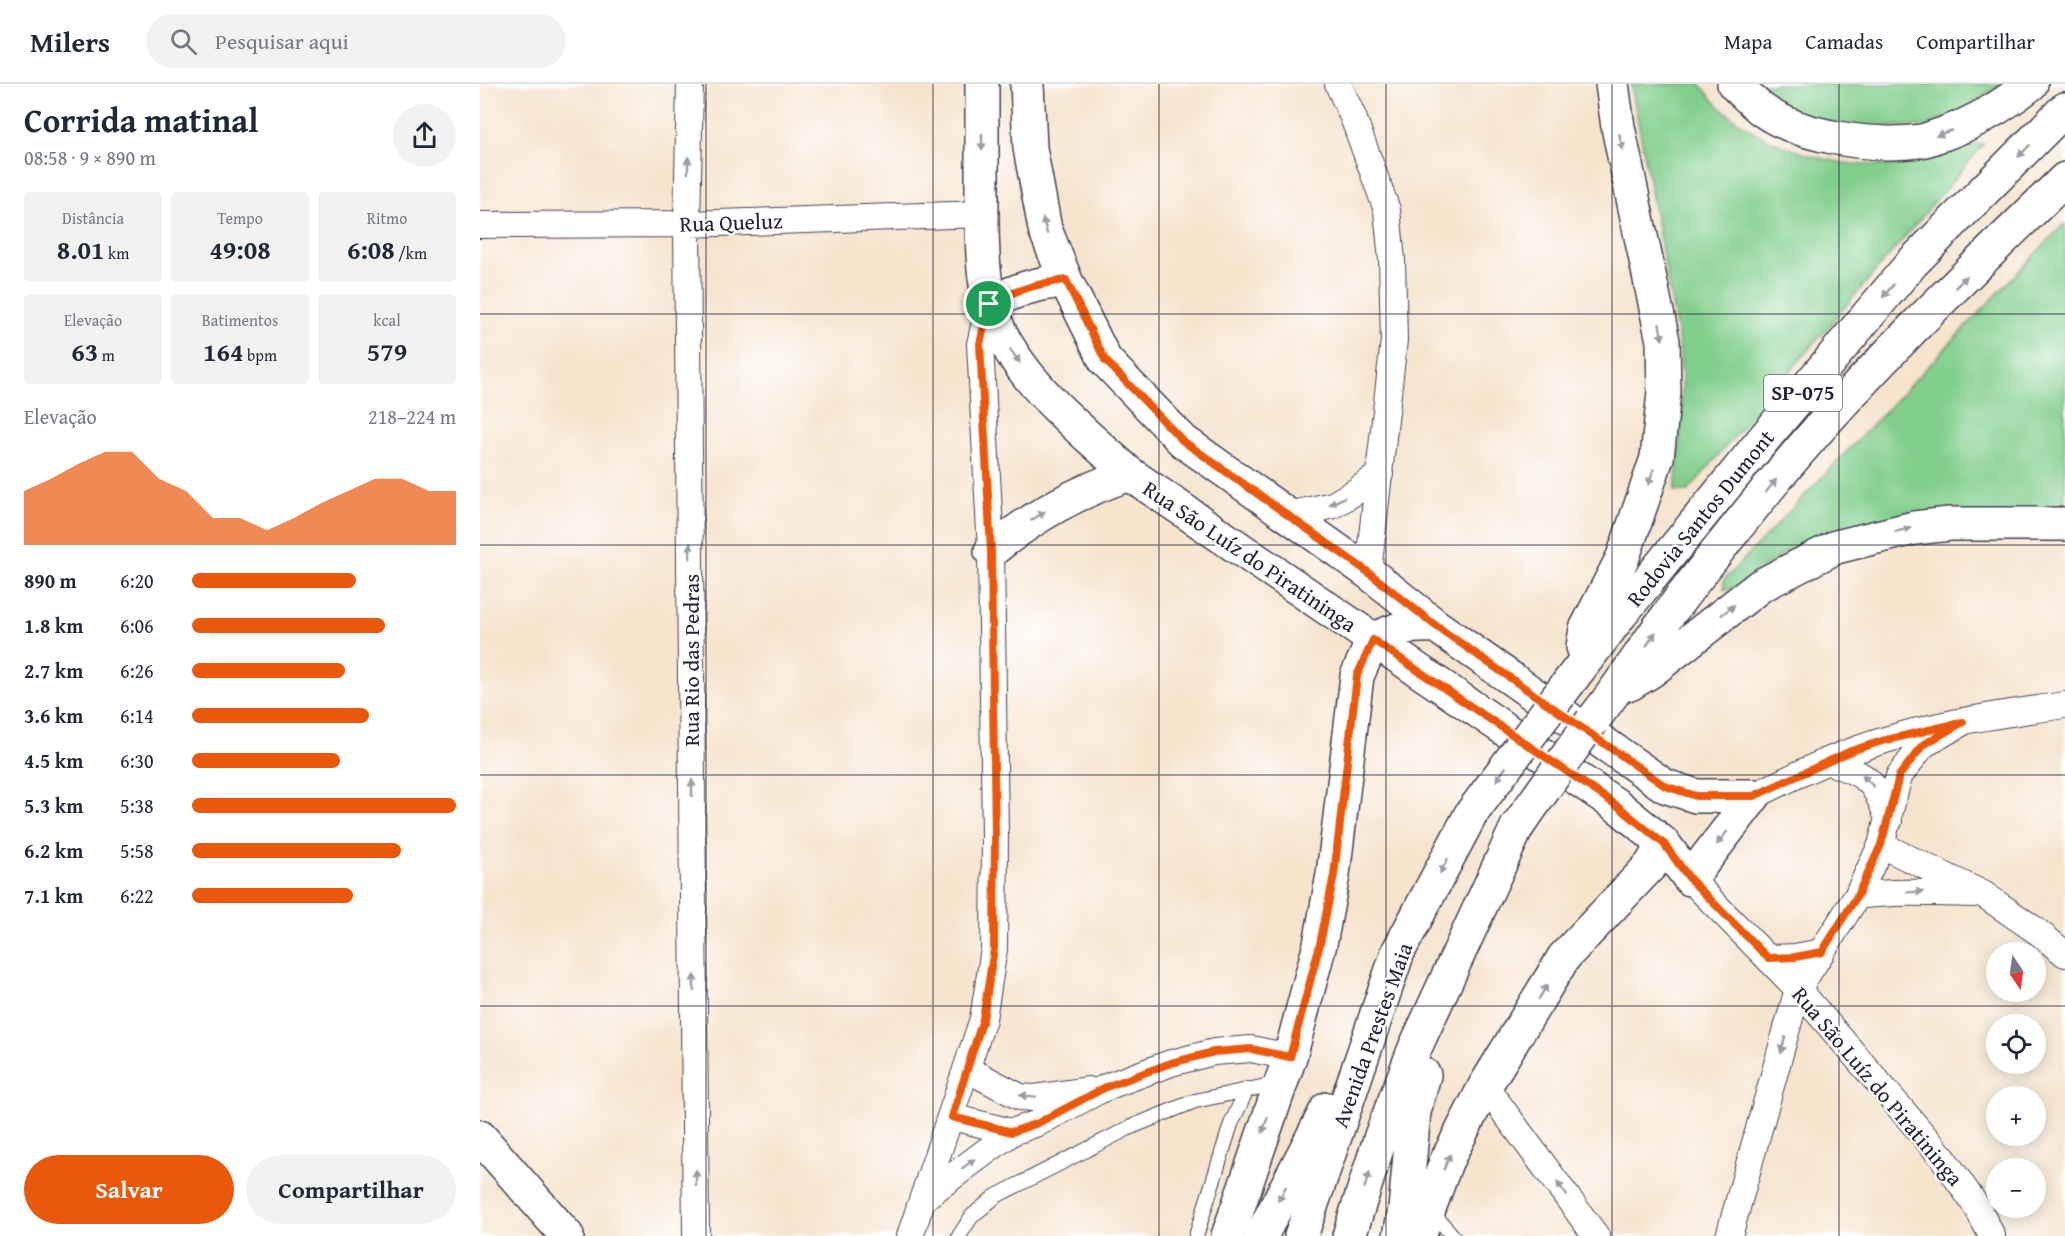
<!DOCTYPE html>
<html lang="pt">
<meta charset="utf-8">
<style>
:root{--surface:#fff;--page:#f2f2f3;--text:#1f2937;--muted:#747a83;--line:#e0e1e3;--accent:#ea580c}
body{margin:0;font-family:"Gentium Book Plus",serif;background:var(--page);color:var(--text);height:100vh;display:flex;flex-direction:column;font-size:22px;white-space:nowrap}
*{box-sizing:border-box;margin:0}
p{font-size:20px;color:var(--muted)}
.icon{flex:none;width:33px;height:33px;fill:none;stroke:currentColor;stroke-width:2;stroke-linecap:round;stroke-linejoin:round}
.map{position:relative;flex:1;overflow:hidden}
.details{display:flex;flex-direction:column;background:var(--surface);width:480px}
.details>*{flex:none}
.needle{width:39px;rotate:167deg}
.controls{position:absolute;left:1506px;top:858px;display:grid;gap:12px}
.controls a{display:grid;place-items:center;width:60px;height:60px;border-radius:50%;background:var(--surface);box-shadow:0 3px 15px #0003;font-size:30px}
.pin{position:absolute;display:grid;place-items:center;width:51px;height:51px;color:#fff;margin:-26px;border:3px solid #fff;border-radius:50%;box-shadow:0 2px 6px #0007}
.round{display:grid;place-items:center;flex:none;width:63px;height:63px;border-radius:32px;background:var(--page)}
.summary{display:flex;align-items:center;justify-content:space-between;height:102px;padding:0 24px}
h1{font-size:33px;font-weight:700;line-height:45px}
.figures{display:grid;grid-template-columns:repeat(3,1fr);gap:9px;height:102px;padding:6px 24px}
.figures div{display:grid;align-content:center;border-radius:6px;background:var(--page);text-align:center}
.figures b{font-size:26px;font-weight:700}
.figures small{font-size:16px;font-weight:400}
.figures p{font-size:16px}
.chart{height:168px;padding:12px 24px}
.chart p{display:flex;justify-content:space-between}
.chart svg{width:100%;height:108px;margin-top:6px;fill:var(--accent);opacity:.7}
.primary-button{display:flex;gap:12px;margin-top:auto;padding:12px 24px}
.primary-button a{flex:1;height:69px;border-radius:36px;background:var(--accent);color:#fff;font-size:24px;font-weight:700;line-height:69px;text-align:center}
.primary-button a+a{background:var(--page);color:var(--text)}
ul{padding:0 24px;list-style:none;font-size:20px}
li{display:grid;grid-template-columns:96px 72px 1fr;align-items:center;height:45px}
li i{height:15px;border-radius:8px;background:var(--accent)}
header{display:flex;align-items:center;gap:36px;box-sizing:border-box;height:84px;padding:0 30px;background:var(--surface);border-bottom:2px solid var(--line)}
header strong{font-size:28px}
nav{display:flex;gap:33px;margin-inline-start:auto;font-size:21px}
.search{width:420px;height:54px;background:var(--page);display:flex;align-items:center;gap:15px;box-sizing:border-box;padding:0 21px;border-radius:33px;color:var(--muted);font-size:22px}
main{display:flex;flex:1;min-height:0}
.map>svg:first-child{display:block}
.green{fill:#82cf8d;stroke:#527864;stroke-width:1.5}
.lines{fill:none;stroke-linecap:round;stroke-linejoin:round}
.lane-casing{stroke:#423f51;stroke-width:16}
.street-casing{stroke:#423f51;stroke-width:28}
.secondary-casing{stroke:#423f51;stroke-width:36}
.highway-casing{stroke:#423f51;stroke-width:36}
.lane{stroke:#fff;stroke-width:14}
.street{stroke:#fff;stroke-width:26}
.secondary{stroke:#fff;stroke-width:33}
.highway{stroke:#fff;stroke-width:33}
.highway-bridge-casing{stroke:#423f51;stroke-width:36;stroke-linecap:butt}
.highway-bridge{stroke:#fff;stroke-width:33}
.oneway{fill:#9c9ca7}
.route-casing{stroke:#fff;stroke-width:12}
.route{stroke:#ea580c;stroke-width:8}
.grid{fill:none;stroke:#22223b;stroke-width:1.5;stroke-opacity:0.55}
.labels{text-anchor:middle;stroke-width:4.5;stroke-linejoin:round;paint-order:stroke}
.shield{fill:#fff;stroke:#646476;stroke-width:1.5}
.shield-label{font-size:21px;font-weight:bold;fill:#22223b}
.street-label{font-size:22px;fill:#22223b;stroke:#fff}
</style>
<header>
<strong>Milers</strong>
<div class="search"><svg class="icon" aria-label="search" viewBox="0 0 24 24"><circle cx="10" cy="10" r="6"/><path d="M15 15l6 6"/></svg>Pesquisar aqui</div>
<nav><a>Mapa</a><a>Camadas</a><a>Compartilhar</a></nav>
</header>
<main>
<section class="details">
<div class="summary"><div><h1>Corrida matinal</h1><p>08:58 · 9 × 890 m</p></div><a class="round"><svg class="icon" aria-label="share" viewBox="0 0 24 24"><path d="M12 15V3M7 8l5-5 5 5M5 13v7h14v-7"/></svg></a></div>
<div class="figures">
<div><p>Distância</p><b>8.01<small> km</small></b></div>
<div><p>Tempo</p><b>49:08</b></div>
<div><p>Ritmo</p><b>6:08<small> /km</small></b></div>
</div>
<div class="figures">
<div><p>Elevação</p><b>63<small> m</small></b></div>
<div><p>Batimentos</p><b>164<small> bpm</small></b></div>
<div><p>kcal</p><b>579</b></div>
</div>
<div class="chart"><p><span>Elevação</span>218–224 m</p>
<svg viewBox="0 0 160 44" preserveAspectRatio="none"><path d="M0 44V22L10 17L20 11L30 6L40 6L50 17L60 22L70 33L80 33L90 38L100 33L110 27L120 22L130 17L140 17L150 22L160 22V44z"/></svg>
</div>
<ul>
<li><b>890 m</b>6:20<i style="width:62%"></i></li>
<li><b>1.8 km</b>6:06<i style="width:73%"></i></li>
<li><b>2.7 km</b>6:26<i style="width:58%"></i></li>
<li><b>3.6 km</b>6:14<i style="width:67%"></i></li>
<li><b>4.5 km</b>6:30<i style="width:56%"></i></li>
<li><b>5.3 km</b>5:38<i style="width:100%"></i></li>
<li><b>6.2 km</b>5:58<i style="width:79%"></i></li>
<li><b>7.1 km</b>6:22<i style="width:61%"></i></li>
</ul>
<div class="primary-button"><a>Salvar</a><a>Compartilhar</a></div>
</section>
<div class="map">
<svg width="1585" height="1152" viewBox="0 0 1585 1152">
<rect width="100%" height="100%" fill="#fff"/>
<filter id="ink" filterUnits="userSpaceOnUse"><feTurbulence type="fractalNoise" baseFrequency=".0167" numOctaves="2"/><feDisplacementMap in="SourceGraphic" scale="12" xChannelSelector="R" yChannelSelector="G"/><feConvolveMatrix kernelMatrix="1 2 1 2 8 2 1 2 1" color-interpolation-filters="sRGB"/></filter>
<filter id="wash" filterUnits="userSpaceOnUse"><feTurbulence type="fractalNoise" baseFrequency=".008" numOctaves="4" result="noise"/><feDisplacementMap in="SourceGraphic" scale="24" xChannelSelector="R" yChannelSelector="G"/><feGaussianBlur stdDeviation="1.35" result="paint"/><feColorMatrix in="noise" values="0 0 0 0 0 0 0 0 0 0 0 0 0 0 0 0 0 1.4 0 .05"/><feComposite in="paint" operator="in"/></filter>
<g filter="url(#wash)">
<rect width="100%" height="100%" fill="#f6e4cd"/>
<path class="green" d="M1151,0H1220C1227,8 1233,17 1241,24C1286,64 1361,87 1420,80C1433,78 1448,76 1461,72C1475,68 1489,59 1504,60L1208,407H1195L1202,332V290L1198,252Z
M1266,0H1523L1478,29L1448,42L1341,43Z
M1585,139V428L1352,449L1303,470L1252,506L1244,505V496Z"/>
</g>
<g filter="url(#ink)">
<g class="lines">
<defs>
<path id="lane" d="M951,1127L973,1152
M479,1152L492,1132L516,1112L651,1043L715,1017L800,999
M716,1152L751,1040L767,1005"/>
<path id="street" d="M210,0L207,140L216,1152
M858,0L873,33L907,126L912,176L914,256L888,488
M0,141L207,140L502,130
M809,431L853,421L875,408L900,390
M1347,677C1389,693 1393,693 1409,737
M1274,712C1305,697 1337,680 1370,668C1438,642 1513,631 1585,621
M1401,761L1503,810L1558,848L1585,870
M1210,795L1318,905L1463,1074L1497,1123L1512,1152
M1377,812C1415,807 1454,809 1493,810
M1288,874L1315,873L1342,868
M487,985L540,1013L553,1014L608,1006
M1005,1002L1116,1152
M472,1033L532,1048L558,1039L626,1003L691,979L734,968L771,965L810,973
M445,1113L532,1048
M430,1152L503,935L514,865L515,753L511,467L500,260L509,220
M1249,1152L1318,905L1377,812L1401,761L1419,692L1443,661L1483,638"/>
<path id="secondary" d="M502,0C502,35 502,70 502,105C502,158 499,214 527,261C557,312 607,351 650,390L1139,723L1184,760L1210,795L1274,712
M547,0L550,64L565,145L586,197L625,276L703,357L888,488L956,542L1185,702L1216,712H1274
M509,220C536,206 555,199 586,197
M511,467C555,431 596,408 650,390
M0,1053L87,1152
M748,1152L810,973L840,860L853,791L877,592L893,556C919,543 928,541 956,542
M939,1152L966,1078L1005,1002L1084,873L1171,781L1184,760"/>
<path id="highway" d="M1254,0C1263,8 1272,18 1281,25C1320,54 1394,63 1441,57C1448,56 1456,52 1463,50C1497,38 1522,22 1551,0
M1103,563L1106,545L1143,473L1177,374L1184,308L1183,257L1138,43L1132,0
M1150,600L1171,587L1280,502L1356,463L1434,444L1470,440H1585
M1080,610L1141,530L1282,357L1432,179L1585,25
M1112,637C1139,604 1161,568 1186,534C1219,489 1255,445 1290,402C1380,292 1483,194 1585,95
M781,1152L847,1025
M821,1152L918,868L991,730
M869,1152L901,1052L935,964L1037,743
M920,1152L925,1125L934,1028L944,991"/>
</defs>
<use href="#lane" class="lane-casing"/>
<use href="#street" class="street-casing"/>
<use href="#secondary" class="secondary-casing"/>
<use href="#highway" class="highway-casing"/>
<use href="#lane" class="lane"/>
<use href="#street" class="street"/>
<use href="#secondary" class="secondary"/>
<use href="#highway" class="highway"/>
<defs>
<path id="highway-bridge" d="M991,730L1080,610
M1037,743L1112,637"/>
</defs>
<use href="#highway-bridge" class="highway-bridge-casing"/>
<use href="#highway-bridge" class="highway-bridge"/>
</g>
<defs><path id="oneway-solid" d="M-6-.8H1V-3.2L6.5 0L1 3.2V.8H-6Z" transform="scale(1.5)"/></defs>
<g class="oneway">
<use href="#oneway-solid" transform="translate(1464 49) rotate(161)"/>
<use href="#oneway-solid" transform="translate(502 58) rotate(90)"/>
<use href="#oneway-solid" transform="translate(1141 58) rotate(78)"/>
<use href="#oneway-solid" transform="translate(1544 67) rotate(135)"/>
<use href="#oneway-solid" transform="translate(208 81) rotate(-89)"/>
<use href="#oneway-solid" transform="translate(565 142) rotate(-105)"/>
<use href="#oneway-solid" transform="translate(1481 198) rotate(-45)"/>
<use href="#oneway-solid" transform="translate(1408 207) rotate(130)"/>
<use href="#oneway-solid" transform="translate(1181 248) rotate(80)"/>
<use href="#oneway-solid" transform="translate(535 272) rotate(54)"/>
<use href="#oneway-solid" transform="translate(1171 393) rotate(109)"/>
<use href="#oneway-solid" transform="translate(1291 402) rotate(-51)"/>
<use href="#oneway-solid" transform="translate(857 417) rotate(155)"/>
<use href="#oneway-solid" transform="translate(558 432) rotate(-33)"/>
<use href="#oneway-solid" transform="translate(1423 446) rotate(-14)"/>
<use href="#oneway-solid" transform="translate(210 467) rotate(-90)"/>
<use href="#oneway-solid" transform="translate(1248 526) rotate(-38)"/>
<use href="#oneway-solid" transform="translate(1171 555) rotate(-56)"/>
<use href="#oneway-solid" transform="translate(1021 690) rotate(126)"/>
<use href="#oneway-solid" transform="translate(1388 697) rotate(-135)"/>
<use href="#oneway-solid" transform="translate(212 704) rotate(-90)"/>
<use href="#oneway-solid" transform="translate(1242 754) rotate(128)"/>
<use href="#oneway-solid" transform="translate(964 782) rotate(118)"/>
<use href="#oneway-solid" transform="translate(1435 808) rotate(-1)"/>
<use href="#oneway-solid" transform="translate(214 899) rotate(-90)"/>
<use href="#oneway-solid" transform="translate(1063 908) rotate(-59)"/>
<use href="#oneway-solid" transform="translate(1303 961) rotate(106)"/>
<use href="#oneway-solid" transform="translate(548 1012) rotate(-176)"/>
<use href="#oneway-solid" transform="translate(785 1041) rotate(109)"/>
<use href="#oneway-solid" transform="translate(967 1078) rotate(-66)"/>
<use href="#oneway-solid" transform="translate(488 1080) rotate(-37)"/>
<use href="#oneway-solid" transform="translate(216 1094) rotate(-90)"/>
<use href="#oneway-solid" transform="translate(887 1096) rotate(-72)"/>
<use href="#oneway-solid" transform="translate(1082 1105) rotate(-126)"/>
<use href="#oneway-solid" transform="translate(802 1110) rotate(118)"/>
</g>
</g>
<g class="lines" filter="url(#ink)">
<defs>
<path id="route" d="M586,196L625,276L703,357L888,488L956,542L1185,702L1216,712H1274L1371,667L1402,657L1483,638L1443,661L1419,692L1401,761L1377,812L1342,868L1315,873L1288,874L1210,795L1184,760L1139,723L893,556L877,592L854,791L840,860L810,973L771,965L734,968L691,979L626,1003L558,1039L532,1048L472,1033L503,935L514,865L515,753L511,468L500,260L509,220C536,206 555,200 586,196Z"/>
</defs>
<use href="#route" class="route-casing"/>
<use href="#route" class="route"/>
</g>
<path class="grid" d="M226,0V1152M453,0V1152M679,0V1152M906,0V1152M1132,0V1152M1359,0V1152M0,230H1585M0,461H1585M0,691H1585M0,922H1585"/>
<g class="labels">
<rect class="shield" x="1284" y="291" width="78" height="36" rx="4.5"/>
<g class="shield-label">
<text x="1323" y="316">SP-075</text>
</g>
<g class="street-label">
<text transform="translate(251 138) rotate(-2)" y="8">Rua Queluz</text>
<text transform="translate(1220 434) rotate(-51)" y="8">Rodovia Santos Dumont</text>
<text transform="translate(770 472) rotate(34)" y="8">Rua São Luíz do Piratininga</text>
<text transform="translate(211 576) rotate(-90)" y="8">Rua Rio das Pedras</text>
<text transform="translate(892 951) rotate(-70)" y="8">Avenida Prestes Maia</text>
<text transform="translate(1398 1002) rotate(50)" y="8">Rua São Luíz do Piratininga</text>
</g>
</g>
</svg>
<div class="controls">
<a><svg class="needle" viewBox="-14 -14 28 28"><path d="M0-13l5 13h-10z" fill="#e53935"/><path d="M0 13l5-13h-10z" fill="#747a83"/></svg></a>
<a><svg class="icon" aria-label="locate" viewBox="0 0 24 24"><circle cx="12" cy="12" r="6"/><path d="M12 2v4M12 18v4M2 12h4M18 12h4"/></svg></a>
<a>+</a>
<a>−</a>
</div>
<div class="pin" style="left:509px;top:220px;background:#1e9e55"><svg class="icon" aria-label="arrive" viewBox="0 0 24 24"><path d="M6 21V4h12l-3 4 3 4H6"/></svg></div>
</div>
</main>
